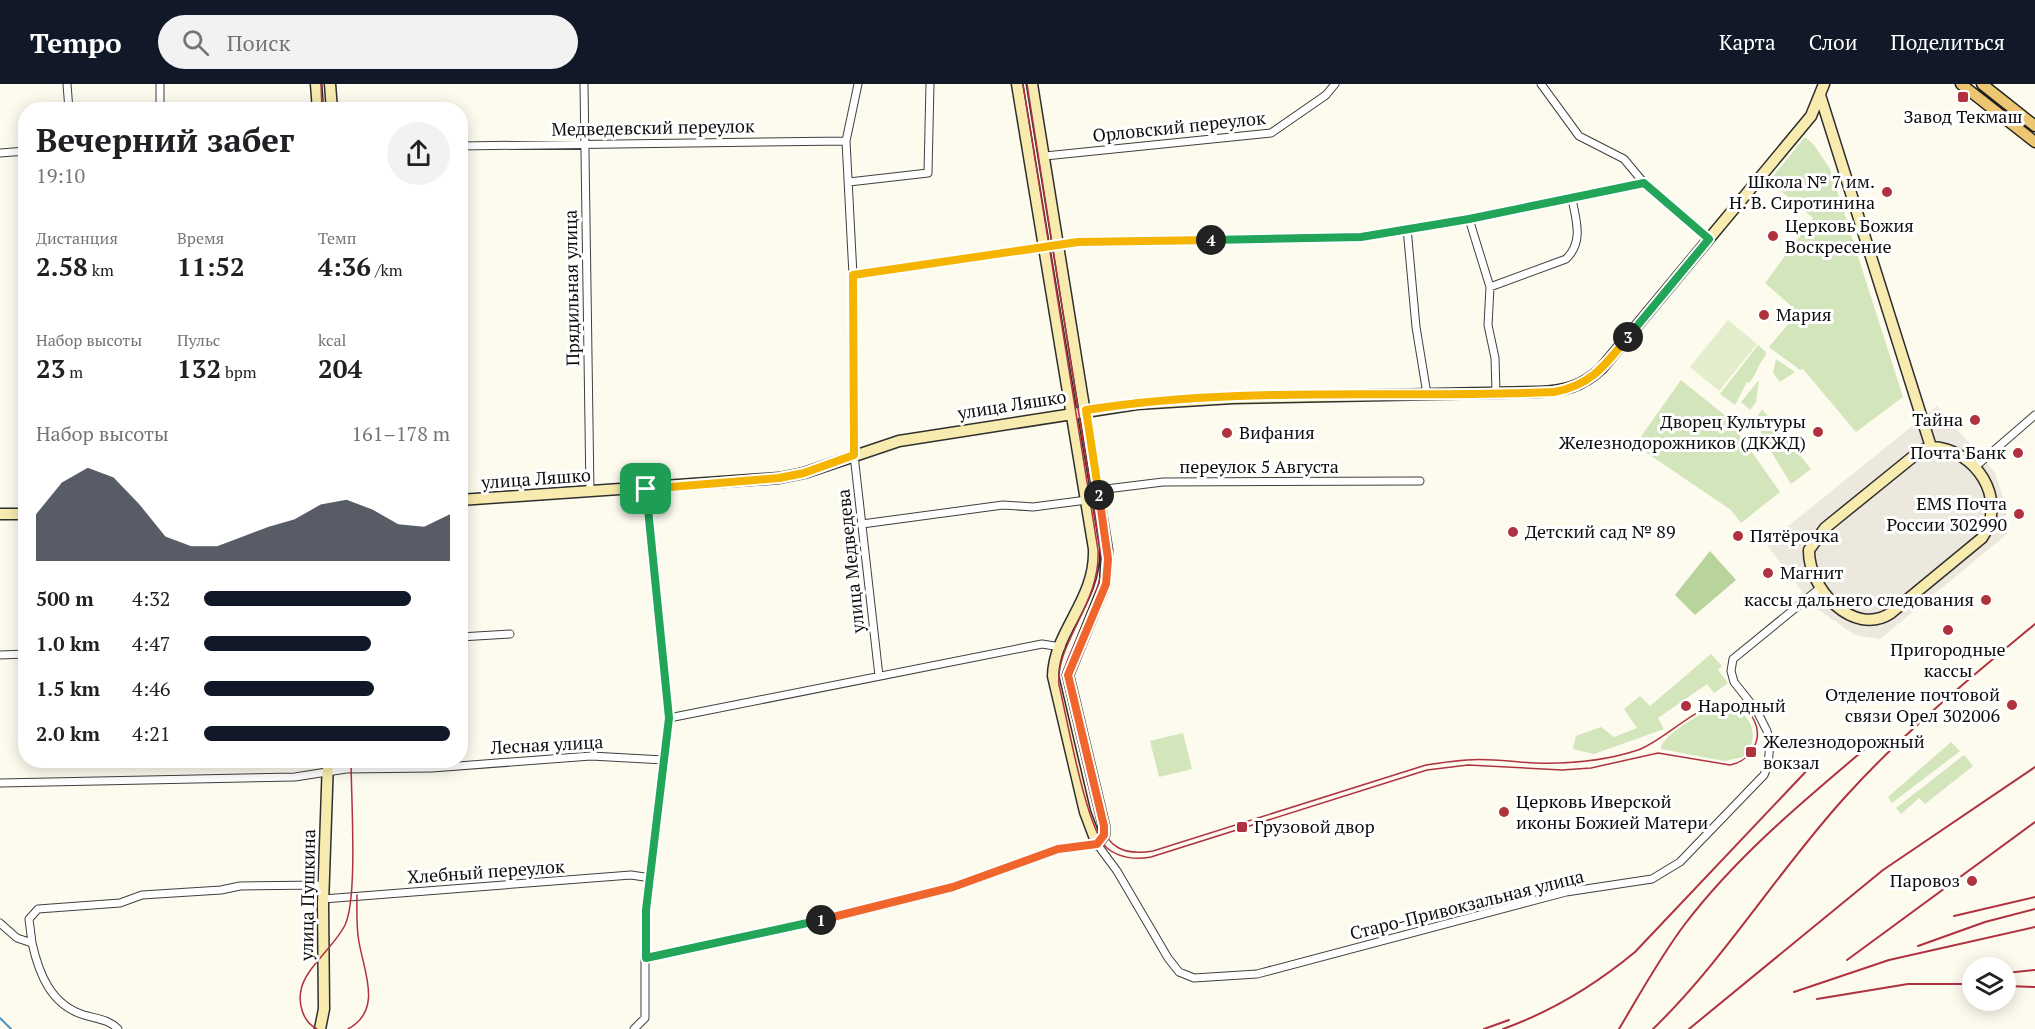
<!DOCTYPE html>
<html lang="ru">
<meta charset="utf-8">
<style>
:root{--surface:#fff;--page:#f2f2f2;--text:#202124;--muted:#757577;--accent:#111827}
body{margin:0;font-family:"PT Serif",serif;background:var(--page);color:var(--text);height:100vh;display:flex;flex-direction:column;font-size:22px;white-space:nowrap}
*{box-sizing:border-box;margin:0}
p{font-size:20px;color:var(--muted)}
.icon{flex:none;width:33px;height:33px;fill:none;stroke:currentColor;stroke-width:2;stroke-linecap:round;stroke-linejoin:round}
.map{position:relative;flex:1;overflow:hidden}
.panel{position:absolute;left:18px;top:18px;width:450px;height:666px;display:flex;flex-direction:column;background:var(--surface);border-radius:24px;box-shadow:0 3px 15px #0003}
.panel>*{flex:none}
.tools{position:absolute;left:1962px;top:873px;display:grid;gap:12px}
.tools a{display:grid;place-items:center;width:54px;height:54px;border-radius:50%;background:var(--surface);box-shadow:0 3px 15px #0003;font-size:30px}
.pin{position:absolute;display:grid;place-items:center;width:51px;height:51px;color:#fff;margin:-26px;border-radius:12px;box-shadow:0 3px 9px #0006}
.km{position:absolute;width:30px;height:30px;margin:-15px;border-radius:50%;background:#222;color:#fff;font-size:16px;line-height:30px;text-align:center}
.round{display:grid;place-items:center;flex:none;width:63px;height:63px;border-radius:32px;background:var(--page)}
.summary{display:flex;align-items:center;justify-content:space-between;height:102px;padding:0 18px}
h1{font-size:33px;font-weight:700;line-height:45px}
.stats{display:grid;grid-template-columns:repeat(3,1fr);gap:9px;height:102px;padding:6px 18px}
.stats div{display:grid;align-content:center}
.stats b{font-size:26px;font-weight:700}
.stats small{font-size:16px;font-weight:400}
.stats p{font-size:16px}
.chart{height:168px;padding:12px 18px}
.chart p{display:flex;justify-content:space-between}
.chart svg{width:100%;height:108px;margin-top:6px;fill:var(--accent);opacity:.7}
ul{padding:0 18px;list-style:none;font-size:20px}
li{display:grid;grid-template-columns:96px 72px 1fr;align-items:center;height:45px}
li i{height:15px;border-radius:8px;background:var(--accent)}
header{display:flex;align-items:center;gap:36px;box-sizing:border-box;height:84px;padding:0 30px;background:var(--accent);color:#fff}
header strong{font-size:28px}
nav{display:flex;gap:33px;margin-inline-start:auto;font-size:21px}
.search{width:420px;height:54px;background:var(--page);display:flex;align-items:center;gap:15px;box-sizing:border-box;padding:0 21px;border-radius:33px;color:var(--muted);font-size:22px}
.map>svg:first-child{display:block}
.green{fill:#d3e5bb}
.forest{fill:#b8d49c}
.pitch{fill:#e3edcc}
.plaza{fill:#ede8de}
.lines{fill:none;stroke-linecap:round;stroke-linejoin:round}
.stream{stroke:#4596c0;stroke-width:2}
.street-casing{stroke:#404040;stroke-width:9}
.secondary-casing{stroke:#2f2f2f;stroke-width:13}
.primary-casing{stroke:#1e1e1e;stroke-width:13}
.street{stroke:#fff;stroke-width:7}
.secondary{stroke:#f7ebaf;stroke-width:10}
.primary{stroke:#ecc670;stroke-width:10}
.tram{stroke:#b0323f;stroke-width:1.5}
.rail{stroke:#b0323f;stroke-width:2}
.split-1-casing{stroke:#fff;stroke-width:12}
.split-2-casing{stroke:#fff;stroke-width:12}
.split-3-casing{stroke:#fff;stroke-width:12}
.split-4-casing{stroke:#fff;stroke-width:12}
.split-5-casing{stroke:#fff;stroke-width:12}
.split-1{stroke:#22a559;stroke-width:8}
.split-2{stroke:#f0652b;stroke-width:8}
.split-3{stroke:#f5b400;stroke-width:8}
.split-4{stroke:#22a559;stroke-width:8}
.split-5{stroke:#f5b400;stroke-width:8}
.poi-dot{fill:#b0323f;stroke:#fff;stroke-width:2}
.labels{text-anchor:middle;stroke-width:6;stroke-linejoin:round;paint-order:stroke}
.poi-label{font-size:18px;fill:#0d0d0d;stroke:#fff;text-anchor:start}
.street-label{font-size:18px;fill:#0d0d0d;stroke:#fff}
</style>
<header>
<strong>Tempo</strong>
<div class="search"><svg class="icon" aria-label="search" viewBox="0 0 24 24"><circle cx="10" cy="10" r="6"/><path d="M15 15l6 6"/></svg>Поиск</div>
<nav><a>Карта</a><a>Слои</a><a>Поделиться</a></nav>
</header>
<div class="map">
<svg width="2035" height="945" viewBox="0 0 2035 945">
<rect width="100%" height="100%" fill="#fdfaee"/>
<path class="green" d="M1805,53L1814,61L1830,85L1903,313L1856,348L1803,285L1800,286L1769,263L1798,228L1765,199L1813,134L1769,97Z
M1758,261L1765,267L1766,271C1758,280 1757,290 1749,299L1747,298L1735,321L1720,310Z
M1776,275L1795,288L1780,298L1773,289Z
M1681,296L1727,333L1780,408L1741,439L1731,426L1635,361Z
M1759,296L1756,318L1750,326L1741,318Z
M1762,325L1811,385L1791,400L1764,356L1756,335Z
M1711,570L1722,582L1718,586L1728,599L1714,609L1707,600L1658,634L1664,645L1594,670L1573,665L1576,652L1601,643L1614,653L1637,644L1624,625L1640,612L1650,622Z
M1725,621C1750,626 1763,653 1743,673L1724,677L1661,665C1660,652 1711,622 1725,621Z
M1183,649L1192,685L1159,693L1150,657Z
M1951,658L1960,667L1892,719L1888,713Z
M1964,671L1973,682L1925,720L1919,714L1901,730L1896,724Z"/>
<path class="forest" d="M1710,467L1736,496L1695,531L1675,511Z"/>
<path class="pitch" d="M1728,236L1757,260L1719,307L1690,283Z"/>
<path class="plaza" d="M1937,322L1995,389L2006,422L2007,450L1880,555L1855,551L1813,522L1766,460Z"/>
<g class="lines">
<path class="stream" d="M0,934L11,945"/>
<defs>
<path id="street" d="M67,0L69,26
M584,0L590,408
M858,0L846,57L853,191L854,371L879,592
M1541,0L1579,52L1624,75L1644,99L1709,155
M160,22V0
M460,62L846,57
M0,69L26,67
M1045,72L1271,49L1326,11L1335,0
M849,98L928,89L930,0
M1469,135L1490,203L1488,241L1495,274L1496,309
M1407,144L1416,243L1427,310
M853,191L1078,158L1361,153L1469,135L1644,99
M1490,203L1566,175C1584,158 1576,136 1572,115
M1975,383L2035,331
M1098,406L1163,398L1420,397
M862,440L1003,421L1033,423L1087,416
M460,553L510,550
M0,571L26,570
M669,634L1042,560L1061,563
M0,699L295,693L346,685L432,684L591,672L664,676
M323,815L631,791L651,794
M0,839L17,854L32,859C39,890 51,921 84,931C97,935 108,935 118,945
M32,859L29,835L38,825L120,819L142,811L221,806L240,802L324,801
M646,874L889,820L973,797L1058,765L1097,760L1117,787L1168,874L1179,888L1194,894L1257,890L1566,808L1652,795L1680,778L1764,691L1768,681L1770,659L1767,647L1757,627L1734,598L1731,587L1733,575L1820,504
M634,945L645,934V842L669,634L646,405"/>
<path id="secondary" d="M316,0L318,26
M330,0L332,26
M1017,0L1094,465C1096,516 1054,547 1053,592L1085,728L1097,760
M1032,0L1107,466L1105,500L1068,591L1104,742V751L1097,760
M1820,11L1931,363
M1931,363C1975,364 2009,415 1982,454L1891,529C1853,554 1808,504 1809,466L1825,444L1920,367Z
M460,416L779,394L804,389L899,357L1137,320L1233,314L1538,308C1564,307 1581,303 1601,285L1811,32L1824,0
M0,430H26
M320,945L324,925L323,820L328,676"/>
<path id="primary" d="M1961,0L2035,58
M1982,0L2035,42"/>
</defs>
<use href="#street" class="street-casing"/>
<use href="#secondary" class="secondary-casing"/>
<use href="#primary" class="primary-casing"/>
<use href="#street" class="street"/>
<use href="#secondary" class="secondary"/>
<use href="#primary" class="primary"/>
<path class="tram" d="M321,0L322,26
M1023,0L1098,466C1101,519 1055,559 1059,601C1067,633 1086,745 1107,764C1119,774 1136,776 1151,773L1427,686L1468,681L1562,686L1591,684L1658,669L1730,681C1750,677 1764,656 1754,636C1727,586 1670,656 1638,666C1605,677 1570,680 1535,679C1512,678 1490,674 1467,676C1453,677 1440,679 1426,681L1153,767C1122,772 1109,763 1097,736L1063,592L1068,575L1093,520L1103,483L1027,0
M317,945C303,938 298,920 301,906C305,884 335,862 345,841C358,814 351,712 351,676
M348,945C383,926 364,888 359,858C356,842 357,827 357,811"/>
<path class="rail" d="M1954,832L2035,813
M1918,862L1985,838L2035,825
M1847,876L2035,738
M2006,889L2035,886
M2006,902L2035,903
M1794,908L1889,876L2035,843
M1817,915L1908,900H1972
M1484,945L1509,936
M1503,945C1553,927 1594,902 1635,868L1813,680
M1619,945C1640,910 1660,873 1685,840C1736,773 1801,719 1865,665
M1653,945C1726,874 1779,785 1847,711C1904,648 1970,594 2035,540
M1689,945L1883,786L2035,683"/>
</g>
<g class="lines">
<defs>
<path id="split-1" d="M646,405L669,634L646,826V874L821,836"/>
<path id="split-2" d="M821,836L953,803L1058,765L1097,760L1104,751V742L1068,591L1106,500L1108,475L1099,411"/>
<path id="split-3" d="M1099,411L1086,326C1240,301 1399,315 1554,308C1592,301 1605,281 1628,253"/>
<path id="split-4" d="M1211,156L1361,153L1469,135L1644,99L1709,155L1628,253"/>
<path id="split-5" d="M646,405L779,394L804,389L854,371L853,191L1078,158L1211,156"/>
</defs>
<use href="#split-1" class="split-1-casing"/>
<use href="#split-2" class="split-2-casing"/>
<use href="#split-3" class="split-3-casing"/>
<use href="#split-4" class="split-4-casing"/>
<use href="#split-5" class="split-5-casing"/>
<use href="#split-1" class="split-1"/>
<use href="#split-2" class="split-2"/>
<use href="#split-3" class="split-3"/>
<use href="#split-4" class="split-4"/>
<use href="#split-5" class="split-5"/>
</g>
<g class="poi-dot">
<rect x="1957" y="7" width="12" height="12" rx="3"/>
<circle cx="1887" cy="108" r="6"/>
<circle cx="1773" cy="152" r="6"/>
<circle cx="1764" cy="231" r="6"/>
<circle cx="1975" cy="336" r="6"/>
<circle cx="1818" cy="348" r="6"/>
<circle cx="1227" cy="349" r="6"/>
<circle cx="2018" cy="369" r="6"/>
<circle cx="2019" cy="430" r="6"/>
<circle cx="1513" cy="448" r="6"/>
<circle cx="1738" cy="452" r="6"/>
<circle cx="1768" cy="489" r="6"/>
<circle cx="1986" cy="516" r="6"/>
<circle cx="1948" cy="546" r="6"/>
<circle cx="2012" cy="621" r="6"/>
<circle cx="1686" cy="622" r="6"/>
<rect x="1745" y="662" width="12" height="12" rx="3"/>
<circle cx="1504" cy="728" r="6"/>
<rect x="1236" y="737" width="12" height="12" rx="3"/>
<circle cx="1972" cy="797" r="6"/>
</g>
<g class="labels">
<g class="poi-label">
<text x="1963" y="39" text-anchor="middle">Завод Текмаш</text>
<text x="1875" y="104" text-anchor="end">Школа № 7 им.<tspan x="1875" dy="21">Н. В. Сиротинина</tspan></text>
<text x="1785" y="148">Церковь Божия<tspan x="1785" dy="21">Воскресение</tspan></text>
<text x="1776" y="237">Мария</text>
<text x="1963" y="342" text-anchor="end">Тайна</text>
<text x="1806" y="344" text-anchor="end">Дворец Культуры<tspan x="1806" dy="21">Железнодорожников (ДКЖД)</tspan></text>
<text x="1239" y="355">Вифания</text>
<text x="2006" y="375" text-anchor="end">Почта Банк</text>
<text x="2007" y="426" text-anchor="end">EMS Почта<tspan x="2007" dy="21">России 302990</tspan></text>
<text x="1525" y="454">Детский сад № 89</text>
<text x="1750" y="458">Пятёрочка</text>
<text x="1780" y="495">Магнит</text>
<text x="1974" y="522" text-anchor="end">кассы дальнего следования</text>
<text x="1948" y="572" text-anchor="middle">Пригородные<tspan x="1948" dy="21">кассы</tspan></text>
<text x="2000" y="617" text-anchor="end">Отделение почтовой<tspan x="2000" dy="21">связи Орел 302006</tspan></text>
<text x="1698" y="628">Народный</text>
<text x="1763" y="664">Железнодорожный<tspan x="1763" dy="21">вокзал</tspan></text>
<text x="1516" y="724">Церковь Иверской<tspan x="1516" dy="21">иконы Божией Матери</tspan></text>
<text x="1254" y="749">Грузовой двор</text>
<text x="1960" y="803" text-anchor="end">Паровоз</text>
</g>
<g class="street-label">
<text transform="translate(1179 43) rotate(-6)" y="6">Орловский переулок</text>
<text transform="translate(653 44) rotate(-1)" y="6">Медведевский переулок</text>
<text transform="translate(572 204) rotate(-91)" y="6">Прядильная улица</text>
<text transform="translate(1012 321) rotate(-9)" y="6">улица Ляшко</text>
<text x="1259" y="389">переулок 5 Августа</text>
<text transform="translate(536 395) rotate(-4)" y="6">улица Ляшко</text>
<text transform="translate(851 477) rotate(-96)" y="6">улица Медведева</text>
<text transform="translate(547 661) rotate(-3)" y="6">Лесная улица</text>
<text transform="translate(486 788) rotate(-4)" y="6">Хлебный переулок</text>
<text transform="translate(308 811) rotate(-89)" y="6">улица Пушкина</text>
<text transform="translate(1467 821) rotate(-14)" y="6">Старо-Привокзальная улица</text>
</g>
</g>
</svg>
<div class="tools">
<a><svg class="icon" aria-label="layers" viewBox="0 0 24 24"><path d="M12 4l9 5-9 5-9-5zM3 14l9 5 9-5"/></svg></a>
</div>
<div class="pin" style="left:646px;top:405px;background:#1e9e55"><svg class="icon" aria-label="arrive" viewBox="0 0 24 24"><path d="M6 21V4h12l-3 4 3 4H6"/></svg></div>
<b class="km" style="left:821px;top:836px">1</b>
<b class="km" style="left:1099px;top:411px">2</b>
<b class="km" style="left:1628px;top:253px">3</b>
<b class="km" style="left:1211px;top:156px">4</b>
<section class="panel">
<div class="summary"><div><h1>Вечерний забег</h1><p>19:10</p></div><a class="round"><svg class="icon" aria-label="share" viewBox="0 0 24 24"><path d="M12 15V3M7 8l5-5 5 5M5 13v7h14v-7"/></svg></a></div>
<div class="stats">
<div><p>Дистанция</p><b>2.58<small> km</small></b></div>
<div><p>Время</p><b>11:52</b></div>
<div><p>Темп</p><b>4:36<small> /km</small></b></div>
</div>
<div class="stats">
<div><p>Набор высоты</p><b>23<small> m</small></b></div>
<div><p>Пульс</p><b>132<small> bpm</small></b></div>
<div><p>kcal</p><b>204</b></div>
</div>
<div class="chart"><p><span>Набор высоты</span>161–178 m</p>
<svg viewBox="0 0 160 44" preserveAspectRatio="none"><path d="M0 44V25L10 12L20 6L30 10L40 21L50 34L60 38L70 38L80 34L90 30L100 27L110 21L120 19L130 23L140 29L150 30L160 25V44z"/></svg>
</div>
<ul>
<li><b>500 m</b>4:32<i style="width:84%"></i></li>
<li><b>1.0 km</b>4:47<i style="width:68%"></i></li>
<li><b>1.5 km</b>4:46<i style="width:69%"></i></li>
<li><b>2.0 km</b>4:21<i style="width:100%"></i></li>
</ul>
</section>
</div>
